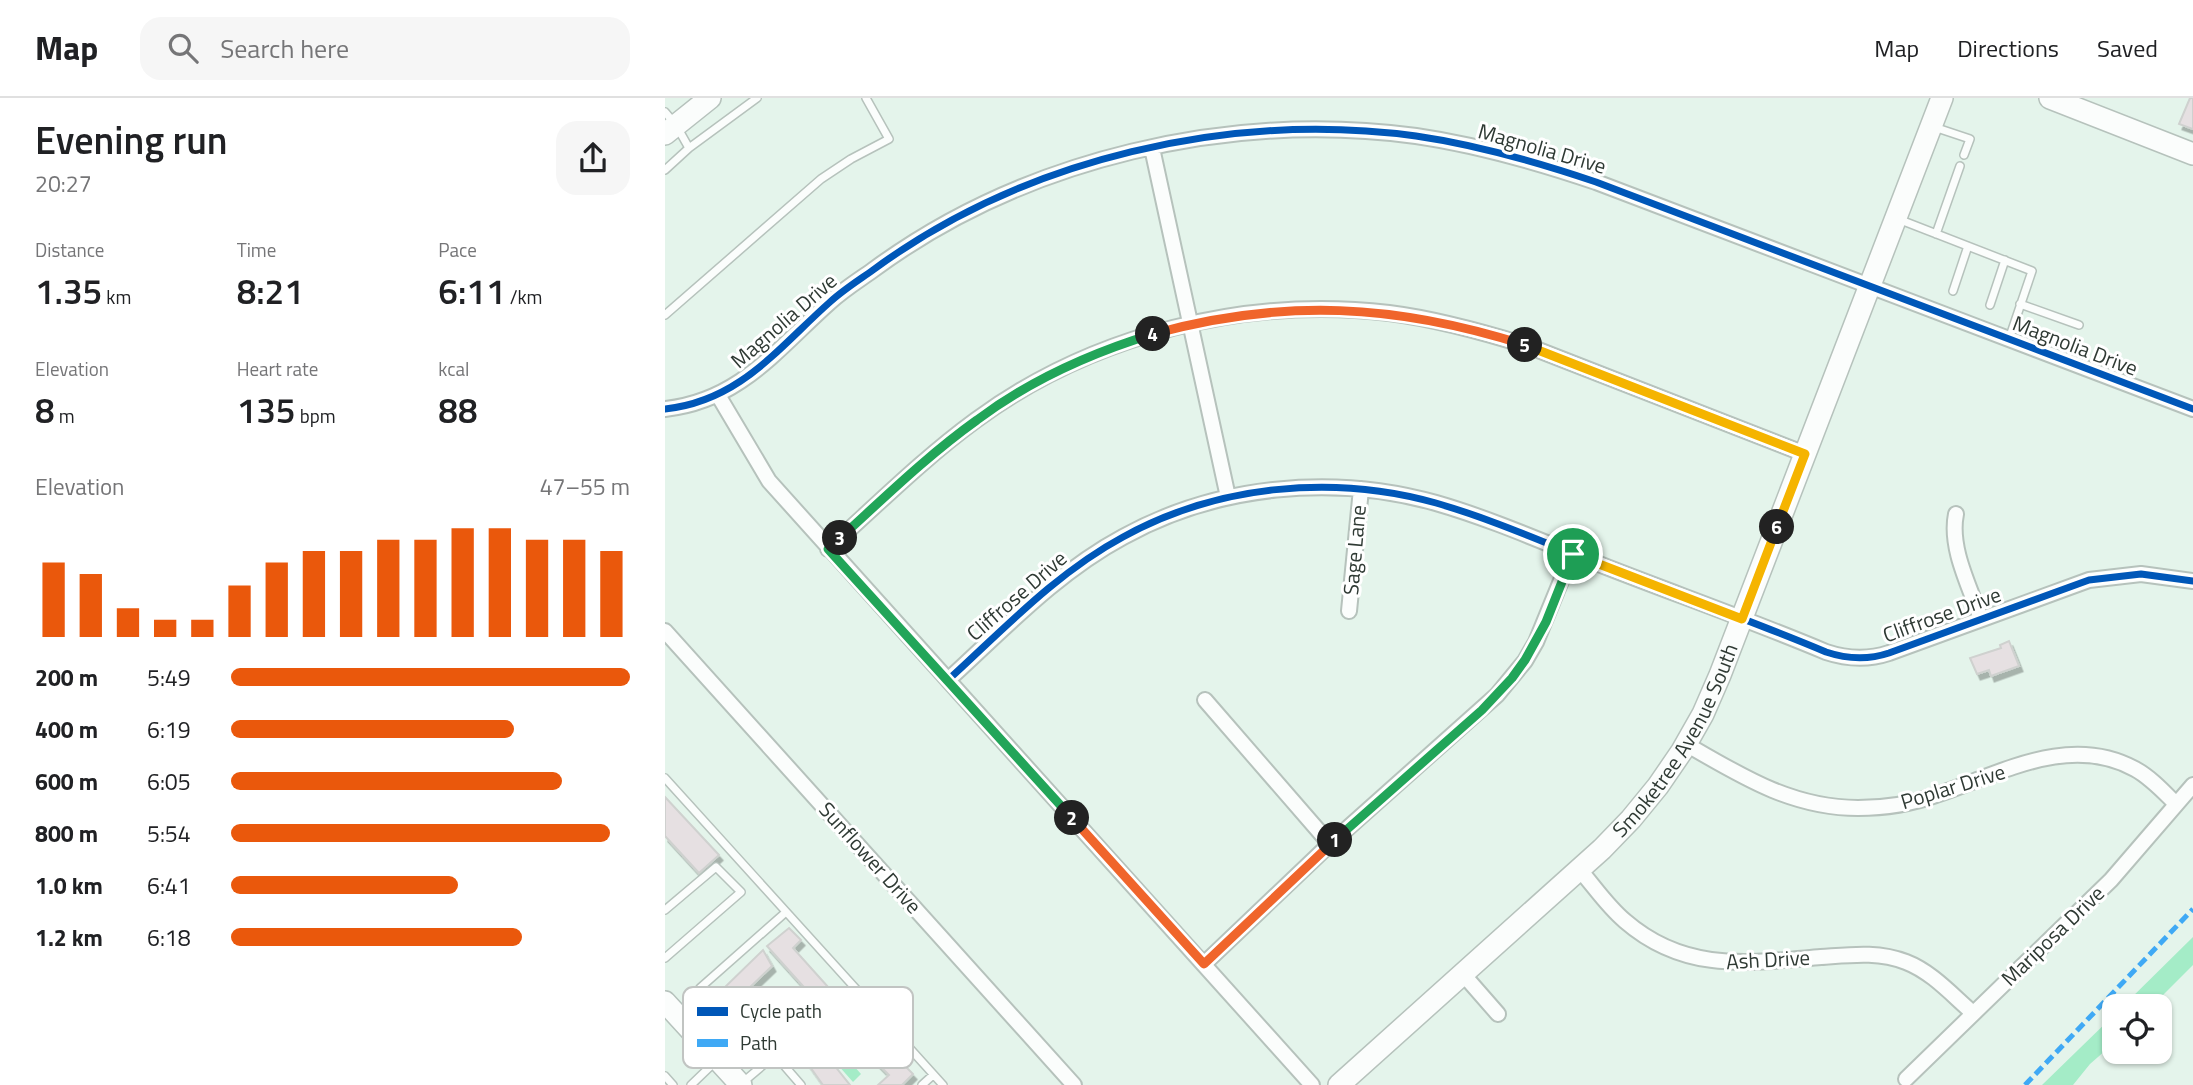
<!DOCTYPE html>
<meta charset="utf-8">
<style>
:root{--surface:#fff;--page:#f6f6f6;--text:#202124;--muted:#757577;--line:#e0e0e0;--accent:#ea580c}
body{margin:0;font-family:"Titillium Web",sans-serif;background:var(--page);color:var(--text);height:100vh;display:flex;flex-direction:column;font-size:26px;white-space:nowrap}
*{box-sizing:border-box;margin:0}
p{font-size:23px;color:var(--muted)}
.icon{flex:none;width:38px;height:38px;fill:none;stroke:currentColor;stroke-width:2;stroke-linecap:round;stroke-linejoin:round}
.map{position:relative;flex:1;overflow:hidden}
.panel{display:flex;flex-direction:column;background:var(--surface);width:665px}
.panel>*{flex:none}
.fabs{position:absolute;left:1437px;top:896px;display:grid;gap:14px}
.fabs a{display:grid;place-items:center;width:70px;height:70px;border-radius:14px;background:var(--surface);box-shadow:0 2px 5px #0004;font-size:35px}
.pin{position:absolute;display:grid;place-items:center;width:60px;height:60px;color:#fff;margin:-30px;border:4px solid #fff;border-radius:50%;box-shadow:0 2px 7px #0007}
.km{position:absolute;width:35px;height:35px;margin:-18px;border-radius:50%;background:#222;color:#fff;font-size:19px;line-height:35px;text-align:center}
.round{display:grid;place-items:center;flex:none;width:74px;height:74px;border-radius:21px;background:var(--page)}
.overview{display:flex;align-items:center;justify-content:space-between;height:119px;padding:0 35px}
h1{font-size:38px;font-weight:600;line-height:52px}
.metrics{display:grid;grid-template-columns:repeat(3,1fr);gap:10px;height:119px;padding:7px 35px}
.metrics div{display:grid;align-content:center}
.metrics b{font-size:35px;font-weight:600}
.metrics small{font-size:19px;font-weight:400}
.metrics p{font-size:19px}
.chart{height:196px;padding:14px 35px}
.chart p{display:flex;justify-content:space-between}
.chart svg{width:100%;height:126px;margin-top:7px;stroke:var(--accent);stroke-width:6}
ul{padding:0 35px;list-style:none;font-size:23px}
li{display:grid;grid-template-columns:112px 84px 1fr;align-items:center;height:52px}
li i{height:18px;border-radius:9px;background:var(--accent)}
header{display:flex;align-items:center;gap:42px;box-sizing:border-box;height:98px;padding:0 35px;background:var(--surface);border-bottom:2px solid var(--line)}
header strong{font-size:33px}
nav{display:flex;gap:38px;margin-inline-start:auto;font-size:24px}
.search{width:490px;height:63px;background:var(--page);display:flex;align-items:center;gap:18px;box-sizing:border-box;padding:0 24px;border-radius:21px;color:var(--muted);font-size:26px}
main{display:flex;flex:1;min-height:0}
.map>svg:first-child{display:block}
.water{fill:#a4ecc7}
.building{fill:#e6e0e2;stroke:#cfd1cf;stroke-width:2;filter:url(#shadow)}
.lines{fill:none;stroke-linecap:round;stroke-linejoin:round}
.lane-casing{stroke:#b6c2bc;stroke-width:10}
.street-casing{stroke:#b6c2bc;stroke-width:18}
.secondary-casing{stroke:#b6c2bc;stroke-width:24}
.lane{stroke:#fbfdfc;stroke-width:7}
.street{stroke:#fbfdfc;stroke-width:14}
.secondary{stroke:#fbfdfc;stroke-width:21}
.quiet{stroke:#3fa9f5;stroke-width:5;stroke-dasharray:10 5;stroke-linecap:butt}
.cycleway-casing{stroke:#fff;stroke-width:11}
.cycleway{stroke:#0057b8;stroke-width:7}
.split-1-casing{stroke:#fff;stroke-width:14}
.split-2-casing{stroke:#fff;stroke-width:14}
.split-3-casing{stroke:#fff;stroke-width:14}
.split-4-casing{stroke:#fff;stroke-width:14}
.split-5-casing{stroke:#fff;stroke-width:14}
.split-6-casing{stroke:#fff;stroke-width:14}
.split-7-casing{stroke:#fff;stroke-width:14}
.split-1{stroke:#22a559;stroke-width:9}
.split-2{stroke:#f0652b;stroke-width:9}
.split-3{stroke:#22a559;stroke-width:9}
.split-4{stroke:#22a559;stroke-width:9}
.split-5{stroke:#f0652b;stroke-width:9}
.split-6{stroke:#f5b400;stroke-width:9}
.split-7{stroke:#f5b400;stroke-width:9}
.labels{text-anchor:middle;stroke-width:6;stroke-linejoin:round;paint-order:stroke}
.street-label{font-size:21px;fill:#2f3a34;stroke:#fff}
.key{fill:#fff;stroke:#c1c4c2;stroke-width:2}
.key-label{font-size:19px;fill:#2f3a34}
</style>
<header>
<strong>Map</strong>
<div class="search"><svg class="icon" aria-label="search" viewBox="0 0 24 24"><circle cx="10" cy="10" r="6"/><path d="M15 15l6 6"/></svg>Search here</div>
<nav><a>Map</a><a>Directions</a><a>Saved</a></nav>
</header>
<main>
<section class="panel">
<div class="overview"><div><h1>Evening run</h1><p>20:27</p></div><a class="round"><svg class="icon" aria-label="share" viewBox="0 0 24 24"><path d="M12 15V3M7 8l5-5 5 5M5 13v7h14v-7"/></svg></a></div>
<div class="metrics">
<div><p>Distance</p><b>1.35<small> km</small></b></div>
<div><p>Time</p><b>8:21</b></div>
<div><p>Pace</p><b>6:11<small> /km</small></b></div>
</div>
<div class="metrics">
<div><p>Elevation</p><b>8<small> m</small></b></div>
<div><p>Heart rate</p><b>135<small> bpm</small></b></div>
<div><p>kcal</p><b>88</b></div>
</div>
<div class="chart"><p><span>Elevation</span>47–55 m</p>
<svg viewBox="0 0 160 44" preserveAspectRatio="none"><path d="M5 44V18M15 44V22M25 44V34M35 44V38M45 44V38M55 44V26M65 44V18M75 44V14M85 44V14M95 44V10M105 44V10M115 44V6M125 44V6M135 44V10M145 44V10M155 44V14"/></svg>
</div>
<ul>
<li><b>200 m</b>5:49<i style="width:100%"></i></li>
<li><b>400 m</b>6:19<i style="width:71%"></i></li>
<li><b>600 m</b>6:05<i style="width:83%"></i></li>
<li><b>800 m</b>5:54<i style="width:95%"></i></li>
<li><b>1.0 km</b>6:41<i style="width:57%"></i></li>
<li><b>1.2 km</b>6:18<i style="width:73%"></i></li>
</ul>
</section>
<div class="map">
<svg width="1528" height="987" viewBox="0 0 1528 987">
<defs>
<filter id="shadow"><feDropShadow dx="3.5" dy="5.5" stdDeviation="0" flood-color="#0004"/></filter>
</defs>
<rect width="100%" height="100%" fill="#e4f4eb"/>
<path class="water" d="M1528,839V867L1487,908H1458Z
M1449,917V945L1425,966L1408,987H1377Z
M181,959L196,976L188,984L172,966Z"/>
<path class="building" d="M1525,0H1528V31L1514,26Z
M1344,543L1354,568L1326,578L1324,572L1312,576L1305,560L1336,550L1335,547Z
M0,699L54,757L34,775L0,738Z
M124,830L136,842L128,850L172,899L248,976L237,987H213L224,977L155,907L102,848Z
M98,852L107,868L80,894L98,912L101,909L111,920L131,909L145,933L148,931L169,967L185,987H158L121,935L100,947L86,923L72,908L74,906L59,890Z"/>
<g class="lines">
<defs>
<path id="lane" d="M0,14L11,27L24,50
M1269,29L1305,41L1299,57
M0,72L24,50L92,0
M1233,121L1367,173L1344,241
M1271,136L1295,68
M1288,193L1303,148
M1355,206L1414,227
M1325,207L1340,162
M0,217L156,81L186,61L224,41L201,0
M0,680L278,987
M0,812L51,769L76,794L0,860
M101,964L35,890L121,814
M0,978L8,987
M77,985L110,957L136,987
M26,987L52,962
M257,987L268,977"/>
<path id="street" d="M487,50L563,399
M53,297L104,383L647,987
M0,311C75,303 113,250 165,204C178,192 194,182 208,172C360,60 565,13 751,38C813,47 872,64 931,84L1528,311
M1291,416C1284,450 1305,489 1316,521
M163,451C212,407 259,360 311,322C428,236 582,198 724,215C772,221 818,234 863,248L1140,356
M684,513L696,391
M0,533L409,987
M283,582C338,532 391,475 458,439C552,387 668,376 771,405C830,422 887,448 944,470C1016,498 1090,524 1161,554C1182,561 1203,562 1224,555L1424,482L1476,476L1528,483
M540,602L665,746
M1021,646C1076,678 1127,710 1193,710C1220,710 1246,706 1271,697C1335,676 1404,635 1470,671C1485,679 1498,693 1510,705
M914,771C929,788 942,808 960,823C1020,875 1083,865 1156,859C1185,857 1213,853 1241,864C1267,874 1287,897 1308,915
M539,866L665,746L832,597L860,563L871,544L907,456
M798,876L833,916
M1241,981L1446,782L1528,687"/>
<g id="secondary">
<path d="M1385,0L1528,56"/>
<path d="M0,36L45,0"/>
<path d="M0,904L76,987"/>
<path id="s1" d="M674,987L937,751L966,721L993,688L1017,653L1038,616L1055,577L1277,0"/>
</g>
</defs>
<use href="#lane" class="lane-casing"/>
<use href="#street" class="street-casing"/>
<use href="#secondary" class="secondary-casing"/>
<use href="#lane" class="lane"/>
<use href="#street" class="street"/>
<use href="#secondary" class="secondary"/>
<path class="quiet" d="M1360,987L1528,811"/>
<defs>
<path id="cycleway" d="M0,311C75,303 113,250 165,204C178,192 194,182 208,172C360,60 565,13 751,38C813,47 872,64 931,84L1528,311
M283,582C338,532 391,475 458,439C552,387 668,376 771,405C830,422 887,448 944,470C1016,498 1090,524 1161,554C1182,561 1203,562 1224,555L1424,482L1476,476L1528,483"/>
</defs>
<use href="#cycleway" class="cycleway-casing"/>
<use href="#cycleway" class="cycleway"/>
</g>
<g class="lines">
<defs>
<path id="split-1" d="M670,742L817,612L847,580L860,562L881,524L908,456"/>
<path id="split-2" d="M407,720L539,866L670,742"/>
<path id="split-3" d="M175,440L163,451L407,720"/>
<path id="split-4" d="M175,440C219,400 263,357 312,322C364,283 426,255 488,236"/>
<path id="split-5" d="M488,236C619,200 731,206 860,247"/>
<path id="split-6" d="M860,247L1140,356L1112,429"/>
<path id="split-7" d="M908,456L1077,521L1112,429"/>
</defs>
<use href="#split-1" class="split-1-casing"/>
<use href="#split-2" class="split-2-casing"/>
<use href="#split-3" class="split-3-casing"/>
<use href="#split-4" class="split-4-casing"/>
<use href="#split-5" class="split-5-casing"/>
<use href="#split-6" class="split-6-casing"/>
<use href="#split-7" class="split-7-casing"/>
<use href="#split-1" class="split-1"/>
<use href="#split-2" class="split-2"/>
<use href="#split-3" class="split-3"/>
<use href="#split-4" class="split-4"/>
<use href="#split-5" class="split-5"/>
<use href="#split-6" class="split-6"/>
<use href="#split-7" class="split-7"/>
</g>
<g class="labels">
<g class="street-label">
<text transform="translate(877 51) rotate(16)" y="7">Magnolia Drive</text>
<text transform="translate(119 223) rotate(-41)" y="7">Magnolia Drive</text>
<text transform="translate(1410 248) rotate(21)" y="7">Magnolia Drive</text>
<text transform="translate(690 452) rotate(-85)" y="7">Sage Lane</text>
<text transform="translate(352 498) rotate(-41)" y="7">Cliffrose Drive</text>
<text transform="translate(1277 517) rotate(-20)" y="7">Cliffrose Drive</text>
<text dy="7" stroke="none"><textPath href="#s1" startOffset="486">Smoketree Avenue South</textPath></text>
<text transform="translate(1288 689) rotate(-17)" y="7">Poplar Drive</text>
<text transform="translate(205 760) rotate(48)" y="7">Sunflower Drive</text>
<text transform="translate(1388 838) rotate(-44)" y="7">Mariposa Drive</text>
<text transform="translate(1103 862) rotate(-3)" y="7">Ash Drive</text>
</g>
</g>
<rect x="18" y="889" width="230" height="81" rx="10" class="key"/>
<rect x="32" y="909" width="31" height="9" fill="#0057b8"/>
<rect x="32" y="941" width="31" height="8" fill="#3fa9f5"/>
<g class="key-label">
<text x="75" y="920">Cycle path</text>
<text x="75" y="952">Path</text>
</g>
</svg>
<div class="fabs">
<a><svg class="icon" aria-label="locate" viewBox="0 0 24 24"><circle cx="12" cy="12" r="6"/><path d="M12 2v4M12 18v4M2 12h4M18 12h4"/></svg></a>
</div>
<div class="pin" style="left:908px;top:456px;background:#1e9e55"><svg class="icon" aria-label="arrive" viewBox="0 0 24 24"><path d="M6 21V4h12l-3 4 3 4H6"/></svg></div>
<b class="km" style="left:670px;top:742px">1</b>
<b class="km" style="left:407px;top:720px">2</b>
<b class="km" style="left:175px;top:440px">3</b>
<b class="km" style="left:488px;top:236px">4</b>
<b class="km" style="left:860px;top:247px">5</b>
<b class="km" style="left:1112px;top:429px">6</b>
</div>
</main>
